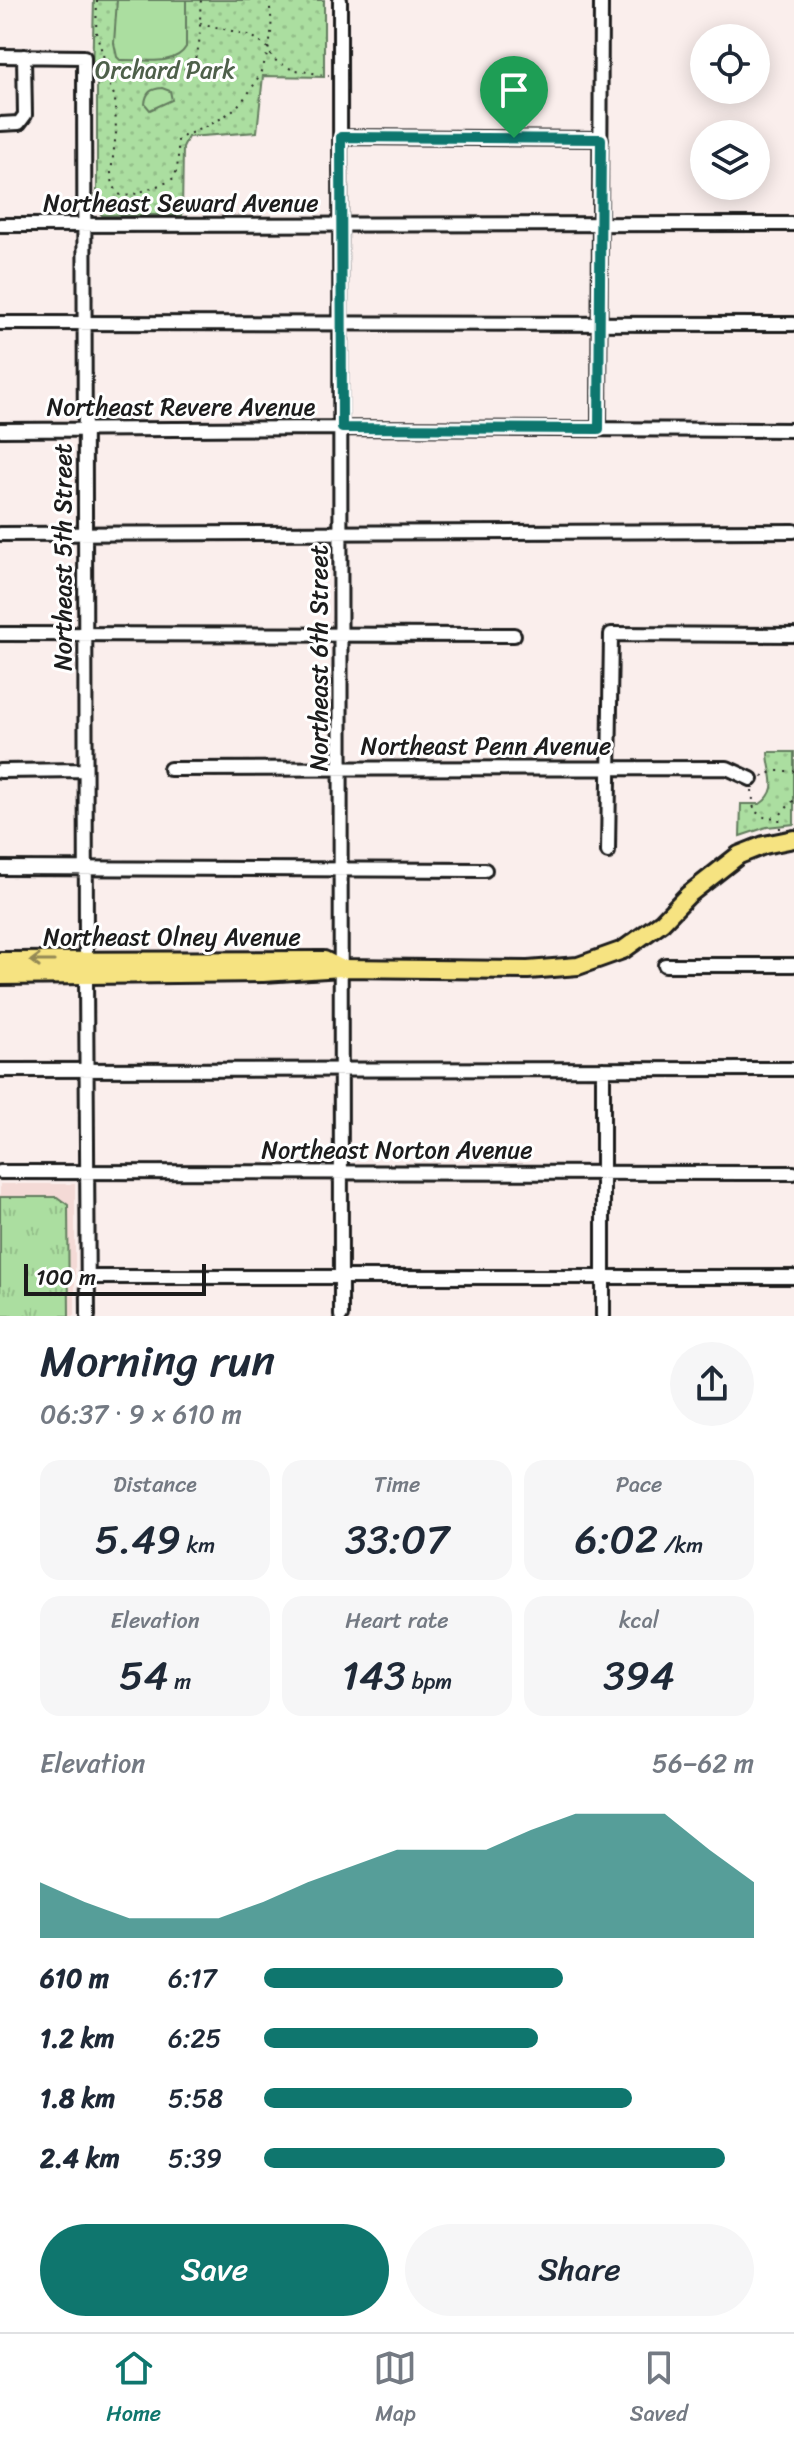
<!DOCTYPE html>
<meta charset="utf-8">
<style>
:root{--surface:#fff;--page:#f6f6f7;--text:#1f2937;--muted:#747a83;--line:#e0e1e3;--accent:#0f766e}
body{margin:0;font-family:Sriracha,sans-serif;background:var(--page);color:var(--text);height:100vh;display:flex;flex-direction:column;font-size:30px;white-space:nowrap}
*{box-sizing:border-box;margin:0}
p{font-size:26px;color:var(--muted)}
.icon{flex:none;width:44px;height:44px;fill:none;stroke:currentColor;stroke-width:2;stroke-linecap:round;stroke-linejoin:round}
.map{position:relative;height:1316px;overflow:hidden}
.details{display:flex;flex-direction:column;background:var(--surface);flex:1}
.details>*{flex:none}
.fabs{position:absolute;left:690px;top:24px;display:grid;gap:16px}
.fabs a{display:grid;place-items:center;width:80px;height:80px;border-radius:50%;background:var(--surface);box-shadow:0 4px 20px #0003;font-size:40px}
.scale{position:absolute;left:24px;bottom:20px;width:182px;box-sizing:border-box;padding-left:8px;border:4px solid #1c1c1c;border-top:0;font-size:22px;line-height:28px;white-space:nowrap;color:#1c1c1c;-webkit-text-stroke:6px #fff;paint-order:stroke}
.pin{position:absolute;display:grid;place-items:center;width:68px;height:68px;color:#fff;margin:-82px -34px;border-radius:50% 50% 50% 0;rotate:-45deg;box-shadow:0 0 8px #0007}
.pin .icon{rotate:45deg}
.round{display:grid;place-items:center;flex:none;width:84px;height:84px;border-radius:42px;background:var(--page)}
.headline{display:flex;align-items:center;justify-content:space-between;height:136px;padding:0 40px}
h1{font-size:44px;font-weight:600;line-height:60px}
.stats{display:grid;grid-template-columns:repeat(3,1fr);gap:12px;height:136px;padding:8px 40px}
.stats div{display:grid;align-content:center;border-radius:20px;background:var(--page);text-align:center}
.stats b{font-size:40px;font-weight:600}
.stats small{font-size:22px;font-weight:400}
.stats p{font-size:22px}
.chart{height:224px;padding:16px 40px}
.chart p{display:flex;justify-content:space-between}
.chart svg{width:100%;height:144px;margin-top:8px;fill:var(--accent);opacity:.7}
.primary-button{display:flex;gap:16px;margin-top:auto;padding:16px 40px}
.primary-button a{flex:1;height:92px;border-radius:48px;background:var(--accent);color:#fff;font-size:32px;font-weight:600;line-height:92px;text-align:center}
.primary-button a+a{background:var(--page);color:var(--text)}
ul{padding:0 40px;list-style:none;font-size:26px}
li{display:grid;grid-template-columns:128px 96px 1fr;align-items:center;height:60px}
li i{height:20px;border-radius:10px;background:var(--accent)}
.menu{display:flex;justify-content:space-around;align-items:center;height:112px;border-top:2px solid var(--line);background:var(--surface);font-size:22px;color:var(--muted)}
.menu a{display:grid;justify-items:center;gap:4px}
.menu .current{color:var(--accent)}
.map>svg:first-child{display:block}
.built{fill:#f4dad6}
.grass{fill:url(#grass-tufts);stroke:#647d5e;stroke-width:2}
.park{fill:url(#park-dots);stroke:#647d5e;stroke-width:2}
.pitch{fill:#abdea0;stroke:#647d5e;stroke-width:2}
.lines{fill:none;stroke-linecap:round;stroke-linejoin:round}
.minor-casing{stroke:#1c1c1c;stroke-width:18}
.major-casing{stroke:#1c1c1c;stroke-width:22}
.path{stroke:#1c1c1c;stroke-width:2;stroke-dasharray:2 6;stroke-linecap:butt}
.minor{stroke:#fff;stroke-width:12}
.major{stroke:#f6e381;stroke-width:16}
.oneway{stroke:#948954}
.route-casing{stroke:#fff;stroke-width:16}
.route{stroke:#0f766e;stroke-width:10}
.labels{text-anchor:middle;stroke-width:6;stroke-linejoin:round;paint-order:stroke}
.park-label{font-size:24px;fill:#4e604a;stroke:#fff}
.street-label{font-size:24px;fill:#1c1c1c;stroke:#fff}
</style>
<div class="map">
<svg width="794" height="1316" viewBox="0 0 794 1316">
<defs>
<pattern id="grass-tufts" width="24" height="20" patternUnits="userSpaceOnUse" patternTransform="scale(2)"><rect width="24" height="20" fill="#abdea0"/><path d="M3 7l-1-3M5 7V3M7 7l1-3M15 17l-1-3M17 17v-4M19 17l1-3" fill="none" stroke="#93be89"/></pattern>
<pattern id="park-dots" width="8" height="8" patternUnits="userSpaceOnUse" patternTransform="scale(2)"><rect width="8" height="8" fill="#abdea0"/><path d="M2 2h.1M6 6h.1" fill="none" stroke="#93be89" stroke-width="1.8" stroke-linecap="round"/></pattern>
</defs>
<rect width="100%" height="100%" fill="#faeeec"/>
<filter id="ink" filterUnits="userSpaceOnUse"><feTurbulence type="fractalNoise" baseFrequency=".0125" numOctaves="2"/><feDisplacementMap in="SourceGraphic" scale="16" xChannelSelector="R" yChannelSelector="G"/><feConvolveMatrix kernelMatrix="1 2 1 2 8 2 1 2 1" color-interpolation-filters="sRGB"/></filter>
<g filter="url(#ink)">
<path class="built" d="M0,1184H75V1316H0Z"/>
<path class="grass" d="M0,1197H57L68,1205L69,1316H0Z"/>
<path class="park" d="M94,0H324V77L263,76L257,132L188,137L183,147L182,215H102L92,205L97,192V83L92,75Z
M768,752H794V824L767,827L740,836L741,804H760C782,789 768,773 768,752Z"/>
<path class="pitch" d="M117,0H186V47C175,67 141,59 120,60L117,57L114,43Z
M162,88L170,91L172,100L150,110L145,104C146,92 151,89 162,88Z"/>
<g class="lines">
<defs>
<path id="minor" d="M340,0L341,1316
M0,56L84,57L86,961
M0,124L19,123L25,115L24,56
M341,137L601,139
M0,225L794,224
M0,323L794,324
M599,429L601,0
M0,430L342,428L794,430
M0,534L794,531
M0,634L514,635
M170,769L727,768L751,779
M0,771L85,770
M608,852L611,634L794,635
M0,868L485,870
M665,965H794
M86,976L88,1316
M0,1070L794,1069
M0,1172L794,1173
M88,1277H794
M603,1316V1069"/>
<path id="major" d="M0,961L324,960L340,968
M0,976L263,973L342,968L528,970L578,966L623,950L662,922L688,895L739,855L764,845L794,839"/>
</defs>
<use href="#minor" class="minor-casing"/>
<use href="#major" class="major-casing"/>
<path class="path" d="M97,0L96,32L104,58L105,76L115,97L116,133L111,173L113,185L118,193L122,196L132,195L168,182L175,177L178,162V139C193,131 209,127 223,117C259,95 280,40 268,0
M200,23L252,36L268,48L273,59L291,69L329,76
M97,67C123,69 184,87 196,56C202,40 199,17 201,0
M762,776L776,771H794
M752,790L754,811L766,818L778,817
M780,829L779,816L794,800"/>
<use href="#minor" class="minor"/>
<use href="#major" class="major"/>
</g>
<defs><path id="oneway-shaft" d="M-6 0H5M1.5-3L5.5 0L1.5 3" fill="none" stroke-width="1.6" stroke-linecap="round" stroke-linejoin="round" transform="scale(2)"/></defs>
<use class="oneway" href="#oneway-shaft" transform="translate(42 961) rotate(180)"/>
</g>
<g class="lines" filter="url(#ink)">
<defs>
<path id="route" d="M341,137L601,139L599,429L342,428Z"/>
</defs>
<use href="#route" class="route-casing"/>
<use href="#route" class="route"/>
</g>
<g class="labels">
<g class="park-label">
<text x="165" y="78">Orchard Park</text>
</g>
<g class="street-label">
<text x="181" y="211">Northeast Seward Avenue</text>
<text x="181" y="415">Northeast Revere Avenue</text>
<text transform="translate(63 557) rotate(-90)" y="8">Northeast 5th Street</text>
<text transform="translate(319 658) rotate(-90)" y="8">Northeast 6th Street</text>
<text x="486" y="754">Northeast Penn Avenue</text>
<text x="172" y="945">Northeast Olney Avenue</text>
<text x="397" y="1158">Northeast Norton Avenue</text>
</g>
</g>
</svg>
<div class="fabs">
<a><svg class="icon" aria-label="locate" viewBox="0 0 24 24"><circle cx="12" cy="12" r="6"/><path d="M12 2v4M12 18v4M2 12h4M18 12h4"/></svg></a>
<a><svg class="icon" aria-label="layers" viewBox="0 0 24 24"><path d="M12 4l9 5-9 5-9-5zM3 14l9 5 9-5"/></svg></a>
</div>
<div class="scale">100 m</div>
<div class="pin" style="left:514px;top:138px;background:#1e9e55"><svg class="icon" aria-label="arrive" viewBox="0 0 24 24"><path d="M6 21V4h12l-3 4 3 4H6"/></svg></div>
</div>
<section class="details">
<div class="headline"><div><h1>Morning run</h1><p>06:37 · 9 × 610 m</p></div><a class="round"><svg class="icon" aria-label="share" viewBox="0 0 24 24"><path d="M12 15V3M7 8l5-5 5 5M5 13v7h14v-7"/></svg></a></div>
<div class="stats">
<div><p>Distance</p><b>5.49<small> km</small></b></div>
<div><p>Time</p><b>33:07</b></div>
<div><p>Pace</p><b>6:02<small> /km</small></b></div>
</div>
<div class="stats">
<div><p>Elevation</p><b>54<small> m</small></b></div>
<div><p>Heart rate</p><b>143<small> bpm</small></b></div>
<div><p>kcal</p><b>394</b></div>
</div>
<div class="chart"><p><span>Elevation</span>56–62 m</p>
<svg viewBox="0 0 160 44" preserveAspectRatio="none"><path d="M0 44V27L10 33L20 38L30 38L40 38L50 33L60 27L70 22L80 17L90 17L100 17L110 11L120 6L130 6L140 6L150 17L160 27V44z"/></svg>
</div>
<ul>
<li><b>610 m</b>6:17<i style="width:61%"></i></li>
<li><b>1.2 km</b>6:25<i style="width:56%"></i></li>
<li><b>1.8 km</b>5:58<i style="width:75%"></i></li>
<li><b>2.4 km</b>5:39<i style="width:94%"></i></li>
</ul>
<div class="primary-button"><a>Save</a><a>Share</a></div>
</section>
<nav class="menu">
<a class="current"><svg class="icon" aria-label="home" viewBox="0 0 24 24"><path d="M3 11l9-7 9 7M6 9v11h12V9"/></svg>Home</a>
<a><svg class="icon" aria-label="map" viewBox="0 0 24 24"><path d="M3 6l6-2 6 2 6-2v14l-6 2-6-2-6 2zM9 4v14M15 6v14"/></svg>Map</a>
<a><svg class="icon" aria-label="saved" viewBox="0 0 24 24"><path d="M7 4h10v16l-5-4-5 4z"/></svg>Saved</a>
</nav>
